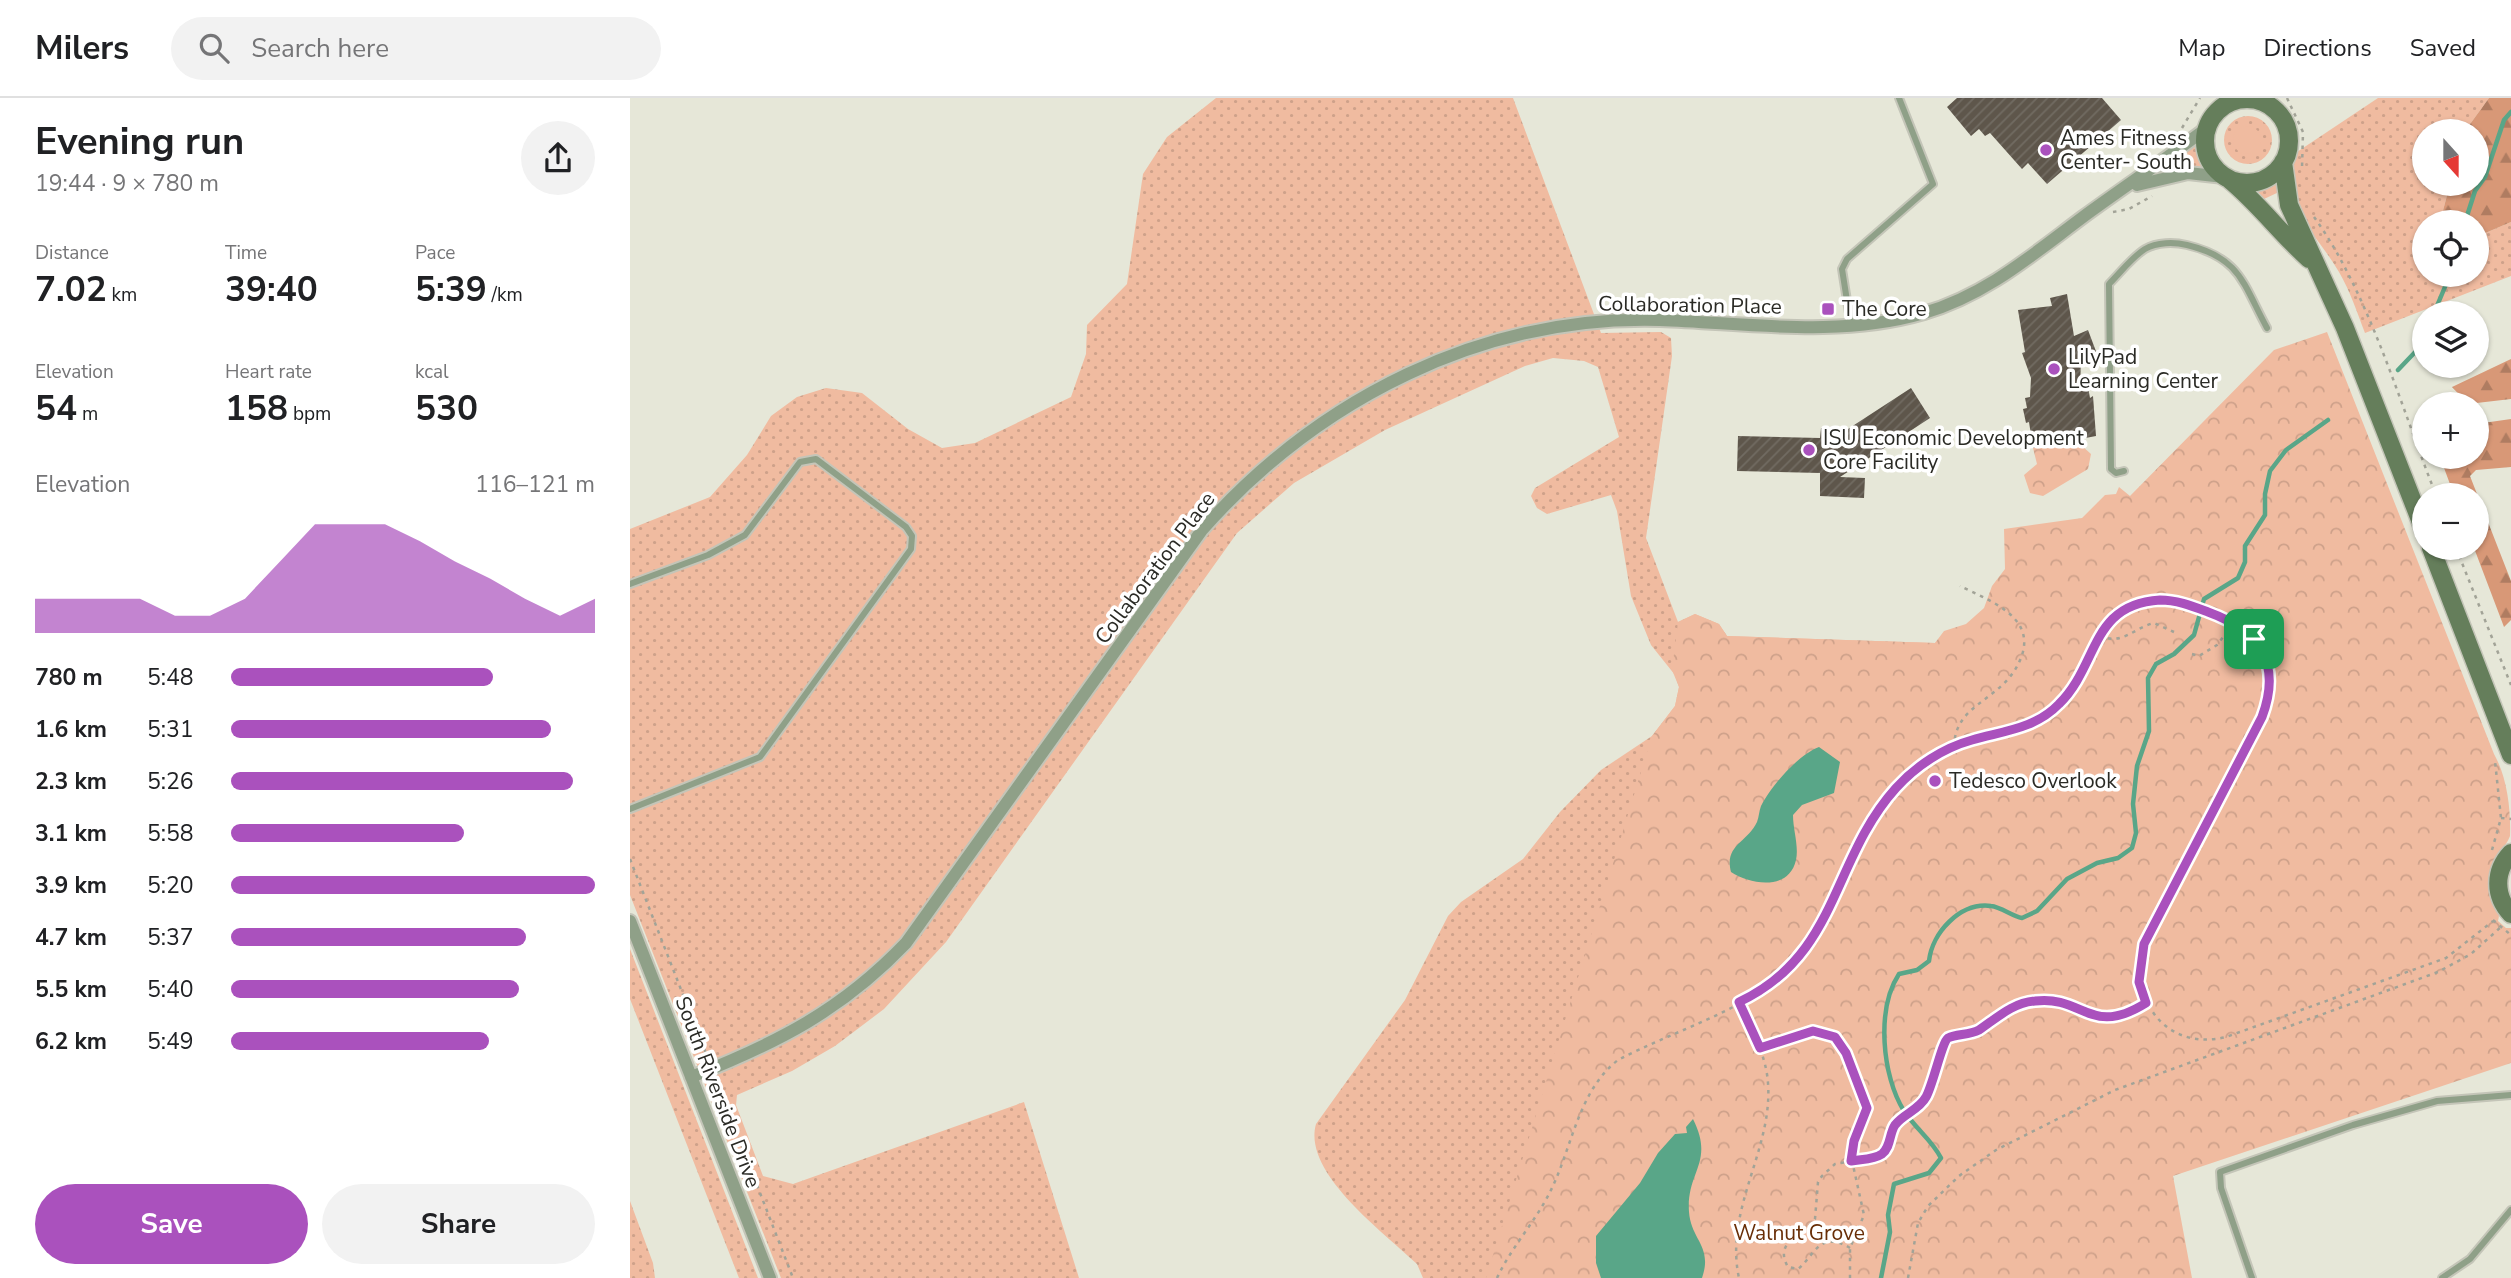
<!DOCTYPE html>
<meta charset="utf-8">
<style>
:root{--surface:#fff;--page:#f2f2f2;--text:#202124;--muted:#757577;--line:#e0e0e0;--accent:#aa51bd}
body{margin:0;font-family:"Nunito Sans",sans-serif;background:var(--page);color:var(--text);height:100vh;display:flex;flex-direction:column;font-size:26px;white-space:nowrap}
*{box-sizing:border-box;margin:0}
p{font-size:23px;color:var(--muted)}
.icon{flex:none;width:38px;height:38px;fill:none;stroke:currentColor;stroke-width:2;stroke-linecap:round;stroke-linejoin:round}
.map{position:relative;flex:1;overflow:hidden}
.sheet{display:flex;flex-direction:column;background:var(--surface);width:630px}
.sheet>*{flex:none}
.needle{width:46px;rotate:159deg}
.buttons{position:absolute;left:1782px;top:21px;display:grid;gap:14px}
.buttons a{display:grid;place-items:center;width:77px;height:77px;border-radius:50%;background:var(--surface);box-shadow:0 2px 5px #0004;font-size:35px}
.pin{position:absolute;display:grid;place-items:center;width:60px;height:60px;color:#fff;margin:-30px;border-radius:14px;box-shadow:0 4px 10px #0006}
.round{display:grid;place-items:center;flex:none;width:74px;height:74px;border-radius:37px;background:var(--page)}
.overview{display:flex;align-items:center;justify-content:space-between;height:119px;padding:0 35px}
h1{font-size:38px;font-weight:700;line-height:52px}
.figures{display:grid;grid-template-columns:repeat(3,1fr);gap:10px;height:119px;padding:7px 35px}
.figures div{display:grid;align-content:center}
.figures b{font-size:35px;font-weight:700}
.figures small{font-size:19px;font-weight:400}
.figures p{font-size:19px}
.chart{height:196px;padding:14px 35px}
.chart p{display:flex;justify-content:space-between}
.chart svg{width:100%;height:126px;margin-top:7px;fill:var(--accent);opacity:.7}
.action{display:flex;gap:14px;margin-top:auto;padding:14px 35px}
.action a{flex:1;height:80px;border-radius:42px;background:var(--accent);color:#fff;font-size:28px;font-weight:700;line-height:80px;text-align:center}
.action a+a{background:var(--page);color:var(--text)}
ul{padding:0 35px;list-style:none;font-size:23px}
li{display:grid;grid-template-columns:112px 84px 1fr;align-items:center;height:52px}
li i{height:18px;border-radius:9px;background:var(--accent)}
header{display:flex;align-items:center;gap:42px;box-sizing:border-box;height:98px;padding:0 35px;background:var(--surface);border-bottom:2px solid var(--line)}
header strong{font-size:33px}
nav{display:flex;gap:38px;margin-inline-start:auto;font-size:24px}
.search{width:490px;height:63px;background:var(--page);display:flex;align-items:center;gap:18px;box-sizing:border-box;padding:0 24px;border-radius:38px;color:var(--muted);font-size:26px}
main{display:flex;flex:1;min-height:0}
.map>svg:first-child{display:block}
.grass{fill:url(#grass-dots)}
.forest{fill:url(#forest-firs)}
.park{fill:url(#park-crowns)}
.garden{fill:#f0bba0}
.water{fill:#59a688}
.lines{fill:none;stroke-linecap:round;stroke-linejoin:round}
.stream{stroke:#59a688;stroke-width:4.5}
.building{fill:url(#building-hatch)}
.lane-casing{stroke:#c4c5b8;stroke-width:10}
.street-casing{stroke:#c4c5b8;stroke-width:16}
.secondary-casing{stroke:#c4c5b8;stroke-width:21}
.path{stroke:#a2a397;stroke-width:2.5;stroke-dasharray:3.5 5;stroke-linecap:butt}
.lane{stroke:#8fa088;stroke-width:6}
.street{stroke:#8fa088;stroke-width:12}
.secondary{stroke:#657e5b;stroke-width:18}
.route-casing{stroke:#fff;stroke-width:14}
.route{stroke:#aa51bd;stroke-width:9}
.poi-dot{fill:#aa51bd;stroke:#fff;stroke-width:2.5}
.labels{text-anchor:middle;stroke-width:7;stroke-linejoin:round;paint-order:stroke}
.poi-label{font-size:21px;fill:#2a2a25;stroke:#fff;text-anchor:start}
.street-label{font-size:21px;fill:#2a2a25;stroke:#fff}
.park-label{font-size:21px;fill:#682e07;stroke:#fff}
</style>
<header>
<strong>Milers</strong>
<div class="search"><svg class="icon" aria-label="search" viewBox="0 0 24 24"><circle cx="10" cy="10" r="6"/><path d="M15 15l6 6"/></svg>Search here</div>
<nav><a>Map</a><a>Directions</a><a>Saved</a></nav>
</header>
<main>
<section class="sheet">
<div class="overview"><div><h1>Evening run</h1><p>19:44 · 9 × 780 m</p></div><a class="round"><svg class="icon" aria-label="share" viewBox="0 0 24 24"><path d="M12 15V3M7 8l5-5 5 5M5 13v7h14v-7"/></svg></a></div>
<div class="figures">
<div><p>Distance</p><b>7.02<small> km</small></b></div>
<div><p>Time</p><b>39:40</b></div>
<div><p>Pace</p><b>5:39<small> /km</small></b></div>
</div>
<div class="figures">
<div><p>Elevation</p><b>54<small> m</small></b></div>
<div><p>Heart rate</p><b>158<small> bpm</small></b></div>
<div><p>kcal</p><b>530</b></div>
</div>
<div class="chart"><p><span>Elevation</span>116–121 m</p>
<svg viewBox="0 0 160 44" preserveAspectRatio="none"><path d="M0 44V32L10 32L20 32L30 32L40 38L50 38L60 32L70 19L80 6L90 6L100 6L110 12L120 19L130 25L140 32L150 38L160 32V44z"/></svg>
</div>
<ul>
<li><b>780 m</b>5:48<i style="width:72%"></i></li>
<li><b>1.6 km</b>5:31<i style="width:88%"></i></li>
<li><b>2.3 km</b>5:26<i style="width:94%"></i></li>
<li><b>3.1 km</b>5:58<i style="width:64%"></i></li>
<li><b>3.9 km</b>5:20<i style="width:100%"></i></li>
<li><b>4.7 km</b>5:37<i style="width:81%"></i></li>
<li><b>5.5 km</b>5:40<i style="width:79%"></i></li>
<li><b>6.2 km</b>5:49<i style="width:71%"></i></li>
</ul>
<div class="action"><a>Save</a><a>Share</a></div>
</section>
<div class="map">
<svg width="1881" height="1180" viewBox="0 0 1881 1180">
<defs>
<pattern id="grass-dots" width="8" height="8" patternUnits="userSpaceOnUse" patternTransform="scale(1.75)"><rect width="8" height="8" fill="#f0bba0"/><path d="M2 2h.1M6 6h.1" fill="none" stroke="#cea18a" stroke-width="1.8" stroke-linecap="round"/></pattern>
<pattern id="forest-firs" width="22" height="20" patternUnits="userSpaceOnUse" patternTransform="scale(1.75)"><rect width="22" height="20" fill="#d89877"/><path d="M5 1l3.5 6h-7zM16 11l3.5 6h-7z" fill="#af7c61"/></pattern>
<pattern id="park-crowns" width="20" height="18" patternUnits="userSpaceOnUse" patternTransform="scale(1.75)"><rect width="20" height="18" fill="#f0bba0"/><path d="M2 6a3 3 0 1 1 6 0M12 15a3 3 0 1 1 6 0" fill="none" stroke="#cea18a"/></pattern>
<pattern id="building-hatch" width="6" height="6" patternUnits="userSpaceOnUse" patternTransform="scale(1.75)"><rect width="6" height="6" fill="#5e564b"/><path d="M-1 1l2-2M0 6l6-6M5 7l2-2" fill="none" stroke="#716b62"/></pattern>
</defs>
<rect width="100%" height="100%" fill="#e6e7d8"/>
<path class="grass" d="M586,0H883L971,235L1031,234L1041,240L1042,258L1016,440L1048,524L1065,516L1089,526L1097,538L1305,545L1309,540L864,1180H793L787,1166C755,1135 672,1075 686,1026L775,902L818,818L831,804L893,761L930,714L971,672L1022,638L1045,608L1049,589L1045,577L1021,547L1001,498L987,413L981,397L917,416L907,410L901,398L905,390L989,339L968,269L954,263L923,260L895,268L755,332L664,385L607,435L316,844L254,911L205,948L162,973L107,997L106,1007L133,1078L163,1086L394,1004L449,1180H151L0,797V431L80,399L117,357L141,318L167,299L196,290L232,295L278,331L312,350L345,345L441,299L456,256L457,227L497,186L513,76L537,39Z
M1748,0H1859L1835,33H1794V86H1820L1810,124H1794V177H1846V139L1881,124V178L1735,235C1727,214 1720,193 1709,174C1681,127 1656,118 1664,56Z
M1594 42a24 24 0 1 1 48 0a24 24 0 1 1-48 0Z
M1565,46L1570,47L1576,66L1574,69L1562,68L1556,52Z
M1649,80V94L1634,101L1625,90Z
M0,851L128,1180H109L0,901Z
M0,1103L23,1165L25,1180H0Z"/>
<path class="forest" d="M1859,0H1881V124L1846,139V124H1810L1820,86H1846V33H1835Z
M1881,261V301L1838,306L1822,289Z
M1881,321V369L1846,372L1840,378L1881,483V522L1874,529L1844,450L1846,397H1824L1810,359H1846V326Z"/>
<path class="park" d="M1697,234L1864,656C1877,679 1881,711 1880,738C1876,750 1863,758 1861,771C1858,788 1873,807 1868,823L1876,830H1881V965L1543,1078L1562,1180H856L1022,638L1045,608L1049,589L1042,572L1048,524L1065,516L1089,526L1097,538L1305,545L1314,533L1336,526L1354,510L1362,488L1375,471L1374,431L1452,420L1475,397L1486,396L1489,389L1500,398L1644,252Z
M1450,341L1451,347L1461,356L1458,371L1413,398L1400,395L1394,377L1407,366L1403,350Z"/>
<path class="garden" d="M1603 42a14 14 0 1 1 28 0a14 14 0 1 1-28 0Z"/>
<path class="water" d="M1189,649L1210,664L1204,695L1172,707L1163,717C1163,732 1169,748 1166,762C1159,793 1121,787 1101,774C1094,747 1117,745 1127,724C1129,719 1129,713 1131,708C1142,687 1168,657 1189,649Z
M1063,1021C1085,1065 1056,1073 1059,1114C1061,1142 1083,1148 1072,1180H971L966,1165V1138L1010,1085L1028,1055L1045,1036L1057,1035L1056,1029Z"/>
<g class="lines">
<path class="stream" d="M1835,124L1845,93L1855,79L1874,22L1881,14
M1804,215L1820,177
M1768,272L1788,251L1794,236
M1251,1180L1260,1134L1258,1117L1264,1086L1299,1075L1311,1060C1302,1042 1285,1030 1274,1013C1252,978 1246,911 1269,876L1287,872L1299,863C1302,835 1330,804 1361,808C1371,809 1382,818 1392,820L1407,813L1437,781L1467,765L1488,760L1502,750L1506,735L1503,706L1507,668L1519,633L1518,580L1526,566L1544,556L1564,537L1574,501L1608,480L1615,464V448L1635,417V396L1640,373L1656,352L1698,322"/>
</g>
<path class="building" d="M1327,0H1472L1491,22L1417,86L1398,65L1392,71L1360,35L1355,38L1349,31L1341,38L1317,9Z
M1437,196L1444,238L1458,232L1467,256L1451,262L1450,291L1458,289L1460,300L1463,298L1466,338L1403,350L1399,324L1396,325L1393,311L1397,310L1395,300L1400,299L1401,280L1392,255L1395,254L1388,212L1422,208L1420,200Z
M1281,290L1300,320L1210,379L1235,380L1234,400L1190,398V375L1107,373L1108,338L1190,340L1191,330L1218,331Z"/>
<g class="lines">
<defs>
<path id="lane" d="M1221,228L1212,171L1217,161L1303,86L1269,0
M1494,373L1486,375L1481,371L1479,186C1490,175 1502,159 1515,151C1527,144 1544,144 1557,147C1611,160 1613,186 1637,230
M0,486L78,457L115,437L170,364L186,361L276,429L282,438L281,451L130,659L0,711
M1622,1180L1591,1090L1590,1074L1723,1027L1807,1003L1881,997
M1812,1180L1840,1161L1881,1112"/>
<path id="street" d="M1507,87L1558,75L1594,79
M0,823L140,1180
M61,979C147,945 211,913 276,845L572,432C688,301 852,217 1030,222C1118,225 1208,240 1294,215C1356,197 1402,157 1453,119C1494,89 1536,61 1577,30"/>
<path id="secondary" d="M1575 43a42 42 0 1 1 84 0a42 42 0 1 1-84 0Z
M1653,64L1659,107L1715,230L1794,432
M1600,82C1629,106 1651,136 1679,161
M1801,450L1881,657
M1881,755C1864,773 1864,798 1881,816"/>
</defs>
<use href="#lane" class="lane-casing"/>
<use href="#street" class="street-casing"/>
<use href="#secondary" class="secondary-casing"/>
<path class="path" d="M1657,0L1673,34L1672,70
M1552,30L1570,0
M1483,114L1499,111L1522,98
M1684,119C1739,195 1771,309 1806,397
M1826,450L1881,587
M1470,537C1491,549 1505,529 1524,525L1544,534
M1562,556L1569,558L1587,547L1603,526
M1324,649C1325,602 1376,604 1392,557C1405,518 1358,502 1330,488
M1871,720L1881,721
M1862,752L1871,720L1865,663
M0,761L77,958
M1863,822L1881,837
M1109,904C1121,930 1136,956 1138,985C1143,1052 1094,1111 1109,1180
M1130,950L1183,933L1205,939L1213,949L1223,980L1237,1005V1016L1221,1058L1234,1117L1220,1150V1180
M87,984L163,1180
M1220,1150C1189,1131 1183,1160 1168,1171L1158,1169C1143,1143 1173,1138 1185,1121L1188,1084L1192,1078L1205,1066L1240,1060L1255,1054L1266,1026L1296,1001L1308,971L1314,943C1324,937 1335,938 1345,933C1366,924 1379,906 1403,903C1451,895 1460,941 1516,905
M867,1180C881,1150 904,1125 919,1096C942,1052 947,994 988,962C1039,935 1115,912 1156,874C1210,825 1218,742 1267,689C1286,668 1313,650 1342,642C1371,633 1401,632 1425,611C1475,567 1465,473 1564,509C1583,516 1604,522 1620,536C1644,559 1643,590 1632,619L1511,853C1502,907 1539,953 1596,939L1816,860L1863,823
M1278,1180L1288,1125L1298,1108L1329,1078L1366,1052L1485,992L1808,874L1841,856L1872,828"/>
<use href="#lane" class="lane"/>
<use href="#street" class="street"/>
<use href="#secondary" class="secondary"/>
</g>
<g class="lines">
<defs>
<path id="route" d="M1530,502C1547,502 1562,508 1578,514C1630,533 1652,565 1632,619L1514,846L1509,884L1516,905C1460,940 1454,897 1405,903C1382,905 1367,920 1349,932C1339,937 1327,936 1318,940C1312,944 1303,987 1296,999C1289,1012 1273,1016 1265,1027C1259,1036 1261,1049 1252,1056C1243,1062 1231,1061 1221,1063L1224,1043L1237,1010L1216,955L1205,939L1183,933L1130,950L1109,904C1209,857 1201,762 1266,690C1286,668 1313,650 1342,642C1373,633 1405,631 1429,606C1469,567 1460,506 1530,502Z"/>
</defs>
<use href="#route" class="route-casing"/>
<use href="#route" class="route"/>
</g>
<g class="poi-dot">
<circle cx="1416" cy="52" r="7"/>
<rect x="1191" y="204" width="14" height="14" rx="3.5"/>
<circle cx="1424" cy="271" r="7"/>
<circle cx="1179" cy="352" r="7"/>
<circle cx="1305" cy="683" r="7"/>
</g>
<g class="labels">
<g class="poi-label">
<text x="1430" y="47">Ames Fitness<tspan x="1430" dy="24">Center- South</tspan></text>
<text x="1212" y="218">The Core</text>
<text x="1438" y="266">LilyPad<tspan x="1438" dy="24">Learning Center</tspan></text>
<text x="1193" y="347">ISU Economic Development<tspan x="1193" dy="24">Core Facility</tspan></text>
<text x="1319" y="690">Tedesco Overlook</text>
</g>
<g class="street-label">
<text transform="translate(1060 207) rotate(1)" y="7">Collaboration Place</text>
<text transform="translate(525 470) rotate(-53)" y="7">Collaboration Place</text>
<text transform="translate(88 994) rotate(69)" y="7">South Riverside Drive</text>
</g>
<g class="park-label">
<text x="1169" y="1142">Walnut Grove</text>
</g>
</g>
</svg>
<div class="buttons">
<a><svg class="needle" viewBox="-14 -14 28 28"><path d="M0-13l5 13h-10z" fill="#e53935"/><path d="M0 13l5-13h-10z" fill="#757577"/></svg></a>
<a><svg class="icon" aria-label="locate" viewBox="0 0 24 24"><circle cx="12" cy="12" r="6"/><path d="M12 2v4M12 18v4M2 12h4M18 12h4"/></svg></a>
<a><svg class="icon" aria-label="layers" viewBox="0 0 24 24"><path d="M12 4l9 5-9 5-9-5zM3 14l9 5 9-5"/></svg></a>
<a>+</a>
<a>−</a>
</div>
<div class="pin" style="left:1624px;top:541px;background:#1e9e55"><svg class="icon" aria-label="arrive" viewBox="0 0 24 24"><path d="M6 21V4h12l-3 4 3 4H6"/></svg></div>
</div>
</main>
